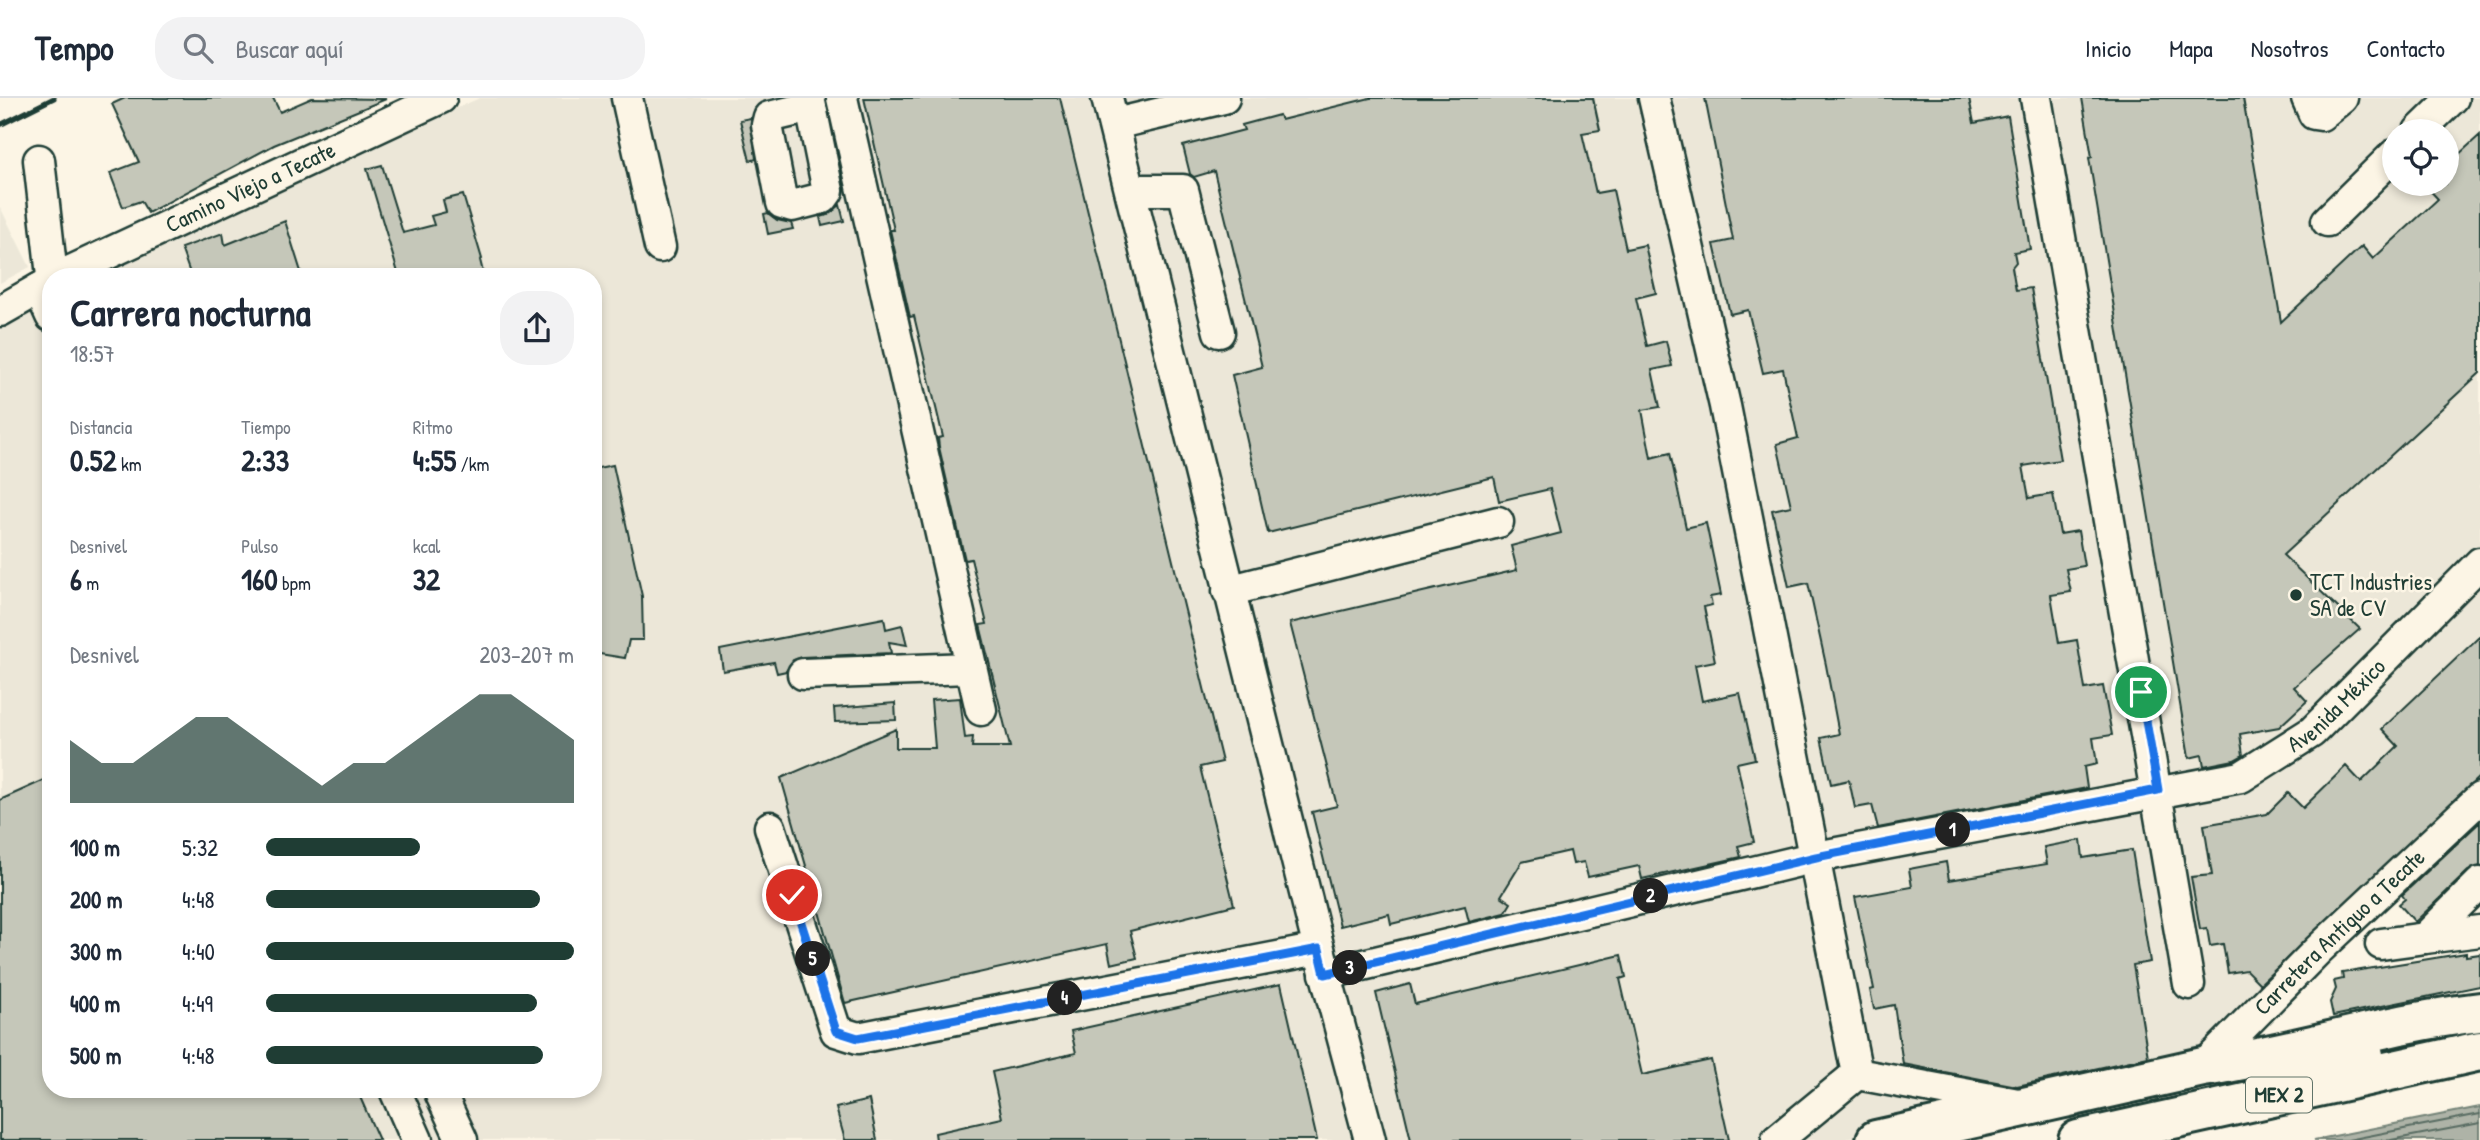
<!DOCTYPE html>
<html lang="es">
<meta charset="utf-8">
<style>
:root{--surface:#fff;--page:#f2f2f3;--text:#1f2937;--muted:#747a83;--line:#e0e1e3;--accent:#1f3d34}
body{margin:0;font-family:"Patrick Hand",sans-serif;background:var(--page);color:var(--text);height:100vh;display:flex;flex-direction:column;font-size:26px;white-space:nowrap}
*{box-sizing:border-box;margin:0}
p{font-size:23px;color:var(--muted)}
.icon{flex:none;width:38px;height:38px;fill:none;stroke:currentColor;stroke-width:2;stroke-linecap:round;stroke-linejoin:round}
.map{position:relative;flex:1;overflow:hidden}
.panel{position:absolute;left:42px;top:170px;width:560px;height:830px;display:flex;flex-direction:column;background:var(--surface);border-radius:28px;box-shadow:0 4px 10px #0003}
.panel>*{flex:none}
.tools{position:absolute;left:2382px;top:21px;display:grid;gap:14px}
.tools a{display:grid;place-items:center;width:77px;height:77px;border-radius:50%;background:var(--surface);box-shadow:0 4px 10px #0003;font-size:35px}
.pin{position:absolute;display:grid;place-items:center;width:60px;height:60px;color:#fff;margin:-30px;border:4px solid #fff;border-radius:50%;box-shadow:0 2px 7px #0007}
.km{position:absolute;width:35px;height:35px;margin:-18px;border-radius:50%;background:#222;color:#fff;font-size:19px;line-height:35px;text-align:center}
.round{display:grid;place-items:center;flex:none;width:74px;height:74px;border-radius:28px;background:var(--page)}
.headline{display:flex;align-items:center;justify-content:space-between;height:119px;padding:0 28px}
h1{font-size:38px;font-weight:700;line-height:52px}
.stats{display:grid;grid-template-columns:repeat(3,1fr);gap:10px;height:119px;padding:7px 28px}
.stats div{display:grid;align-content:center}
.stats b{font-size:30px;font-weight:700}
.stats small{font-size:19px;font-weight:400}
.stats p{font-size:19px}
.chart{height:196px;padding:14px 28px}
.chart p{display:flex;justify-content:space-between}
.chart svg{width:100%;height:126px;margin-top:7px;fill:var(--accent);opacity:.7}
ul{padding:0 28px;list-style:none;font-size:23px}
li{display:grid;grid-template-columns:112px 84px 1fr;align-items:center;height:52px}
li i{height:18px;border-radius:9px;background:var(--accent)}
header{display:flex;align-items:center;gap:42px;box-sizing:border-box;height:98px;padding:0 35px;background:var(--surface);border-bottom:2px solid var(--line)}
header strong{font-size:33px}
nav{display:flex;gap:38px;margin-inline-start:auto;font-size:24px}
.search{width:490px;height:63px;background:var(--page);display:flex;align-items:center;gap:18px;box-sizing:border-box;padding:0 24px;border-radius:28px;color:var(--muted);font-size:26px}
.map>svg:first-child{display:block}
.built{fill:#ece7d8;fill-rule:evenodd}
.water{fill:#aeb3a7;stroke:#758479;stroke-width:2}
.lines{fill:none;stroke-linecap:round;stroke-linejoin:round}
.shore{stroke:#586c62;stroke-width:2}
.building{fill:#c5c7b9;stroke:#1f3d34;stroke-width:2}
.minor-casing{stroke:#1f3d34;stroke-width:35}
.major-casing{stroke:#1f3d34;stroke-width:44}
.highway-casing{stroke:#1f3d34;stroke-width:44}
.minor{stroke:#fcf5e5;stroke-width:30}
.major{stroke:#fcf5e5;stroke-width:38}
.highway{stroke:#fcf5e5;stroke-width:38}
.rail{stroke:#1f3d34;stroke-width:5}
.route-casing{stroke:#fff;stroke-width:14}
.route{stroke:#1a73e8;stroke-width:9}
.poi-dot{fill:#1f3d34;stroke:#fcf5e5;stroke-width:2.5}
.labels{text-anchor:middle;stroke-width:5;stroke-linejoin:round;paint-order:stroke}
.shield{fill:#fcf5e5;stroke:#617469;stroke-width:2}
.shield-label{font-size:21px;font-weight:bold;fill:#1f3d34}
.street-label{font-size:23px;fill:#1f3d34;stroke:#fcf5e5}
.poi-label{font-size:23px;fill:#1f3d34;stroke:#fcf5e5;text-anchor:start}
</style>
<header>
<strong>Tempo</strong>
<div class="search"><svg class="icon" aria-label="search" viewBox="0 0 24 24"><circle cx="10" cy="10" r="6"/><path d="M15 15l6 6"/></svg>Buscar aquí</div>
<nav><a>Inicio</a><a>Mapa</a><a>Nosotros</a><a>Contacto</a></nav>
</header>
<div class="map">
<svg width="2480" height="1042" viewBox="0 0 2480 1042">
<rect width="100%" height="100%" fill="#fcf5e5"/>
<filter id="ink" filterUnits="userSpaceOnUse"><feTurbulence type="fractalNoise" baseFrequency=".0143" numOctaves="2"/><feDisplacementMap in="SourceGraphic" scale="14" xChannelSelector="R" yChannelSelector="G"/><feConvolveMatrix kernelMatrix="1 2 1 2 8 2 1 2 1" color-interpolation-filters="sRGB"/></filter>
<g filter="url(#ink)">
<path class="built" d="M480,0H2480V697L2199,960L1842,1042H0V214L51,185V990H593V178H64ZM2394,33H2446V86H2394Z
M0,109L30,169L0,185Z"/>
<path class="water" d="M2480,1009V1042H2314Z"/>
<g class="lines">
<path class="shore" d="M2348,1042L2480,1016
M2391,1042L2480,1025"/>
</g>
<path class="building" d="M125,0H273L280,14L312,0L386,1L274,47L148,115L141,103L123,109L110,75L139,64L112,6Z
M864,0H1060L1222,664L1200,669L1234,807L1130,833L1137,860L1111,866L1107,846L845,905L781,680L896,631V650H935L931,602L960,600L965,640L973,639L972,649H1010L980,527L987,526L971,461L965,462L939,349L938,340L943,339L914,218L910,219L890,132H894Z
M1370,0H1593L1600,32L1582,35L1596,95L1613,92L1626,151L1645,147L1656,195L1636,200L1647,248L1666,243L1672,268L1652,272L1660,309L1642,312L1651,360L1670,355L1686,430L1706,425L1721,497L1710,499L1712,507L1704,509L1715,563L1695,567L1702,603L1740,595L1755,661L1737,665L1754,744L1738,748L1741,759L1642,781L1639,768L1588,779L1584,764L1573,766L1570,753L1522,764L1501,798L1511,805L1505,815L1469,824L1465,808L1391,826L1389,816L1340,828L1312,714L1337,708L1290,525L1517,472L1511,448L1561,435L1550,391L1499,403L1494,379L1268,435L1232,277L1262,269L1214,73L1194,79L1190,76L1183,48L1244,32L1242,27L1279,17L1281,22Z
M1705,0H1969L1974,25L2008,18L2030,151L2014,154L2016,164L2012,169L2016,192L2031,190L2060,362L2023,368L2029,400L2053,396L2060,436L2078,433L2084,468L2066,471L2071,494L2051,497L2059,545L2077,542L2085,591L2103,588L2112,637L2093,640L2097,666L2084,669L2087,690L1878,730L1872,707L1855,710L1849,682L1831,686L1821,640L1839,636L1826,567L1808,485L1789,489L1772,412L1791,408L1777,346L1798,340L1783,271L1763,275L1748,212L1730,216L1714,146L1733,142Z
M2082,0H2243L2281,224L2362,148L2373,161L2438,101L2424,86H2446V68L2480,37V275L2283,457L2360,531L2294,589L2307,603L2279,629L2240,636L2243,657L2234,662L2204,668L2202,657L2189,660L2089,60L2092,59Z
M751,20L756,61L750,63L740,22Z
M382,67L403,135L434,127L431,118L446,114L443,102L463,97L482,161L480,162L484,178H399L367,71Z
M840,107L844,123L822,128L820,119L828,117Z
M768,115L777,122L791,125L793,131L768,136L764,116Z
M285,123L301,174L290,178H191L181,150L223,135L225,147Z
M613,367L642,498L643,542H629L625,560L593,555V371Z
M884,520L886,531L902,527L907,547L889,544L891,555L802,559L793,562L786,573L777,575L774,564L723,573L720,552Z
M2480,538V678L2260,886L2246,872L2228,875L2223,846L2210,848L2207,830L2200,831L2191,779L2212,777L2204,727L2267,716L2288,695L2303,710L2346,668L2361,684L2398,648L2382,631Z
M895,605L896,622L835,624L834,610Z
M51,679V990H356L379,1042H0V702Z
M2480,724V768L2468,773L2415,824L2399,806L2405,801L2402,797Z
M2081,742L2083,760L2132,752L2150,864L2133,867L2148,959L2017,988L1903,966L1894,907L1874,911L1870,892L1874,891L1855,799L1912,789L1909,771L1946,764L1949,782L2047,766L2044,749Z
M2466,855V858L2480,856V888L2333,918L2330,904L2336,891L2334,883L2343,881L2342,875Z
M1621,857L1626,879L1620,881L1642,977L1711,962L1729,1042H1411L1376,895L1410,886L1415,906Z
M1281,886L1317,1042H936L935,1035L1002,1020L992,974L1076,955L1071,933Z
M869,1002L877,1042H845L836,1010Z"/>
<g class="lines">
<defs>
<g id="minor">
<path d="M627,0L660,149"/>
<path d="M809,0L811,9L828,93L823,100L792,108L782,105L767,27L769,19L811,9"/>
<path d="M842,0L981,612"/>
<path d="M1107,0L1319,851L1370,1042"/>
<path d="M1654,0L1725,308L1857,976"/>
<path d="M2036,0L2189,886"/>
<path d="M2307,0L2314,16L2321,17L2342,0"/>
<path d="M1115,26L1224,0"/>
<path d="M2419,33L2453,0"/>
<path d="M39,62L52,178"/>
<path d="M1131,92H1183L1219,234"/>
<path d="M2327,123L2394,57"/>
<path id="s1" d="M60,178L441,0"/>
<path d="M39,191L51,218"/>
<path d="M0,213L51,184"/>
<path d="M1228,493L1498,424"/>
<path d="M803,576L970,570"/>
<path d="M770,729L836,933L858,940L1319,851"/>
<path d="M2425,840L2480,833"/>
<path d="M2381,846L2425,840L2480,785"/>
<path id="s2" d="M1325,876L1816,759L2241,679L2312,634L2480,465"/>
<path id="s3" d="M2203,969L2318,852L2480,700"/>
<path d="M1857,976L2018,1006"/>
<path d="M394,990L417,1042"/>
<path d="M438,990L462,1042"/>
<path d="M1777,1042L1857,976"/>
</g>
<path id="major" d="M1876,1042L2203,969C2296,955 2386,925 2480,914"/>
<path id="highway" d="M2253,962L2272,966L2364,957
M2078,1042L2480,953"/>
</defs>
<use href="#minor" class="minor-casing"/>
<use href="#major" class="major-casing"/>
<use href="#highway" class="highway-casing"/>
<use href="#minor" class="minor"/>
<use href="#major" class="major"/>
<use href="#highway" class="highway"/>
<path class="rail" d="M0,27L54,0"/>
</g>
</g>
<g class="lines" filter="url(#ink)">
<defs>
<path id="route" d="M792,797L836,933L858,940L1319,851L1325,876L1816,759L2158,692L2141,594"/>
</defs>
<use href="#route" class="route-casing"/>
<use href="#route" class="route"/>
</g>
<circle class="poi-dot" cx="2296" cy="497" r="7"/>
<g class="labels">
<rect class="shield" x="2246" y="979.5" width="66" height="35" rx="5"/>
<g class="shield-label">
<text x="2279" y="1004">MEX 2</text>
</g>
<g class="street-label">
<text dy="8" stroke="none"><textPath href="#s1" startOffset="210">Camino Viejo a Tecate</textPath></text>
<text dy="8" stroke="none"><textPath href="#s2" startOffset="1057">Avenida México</textPath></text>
<text dy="8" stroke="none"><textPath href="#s3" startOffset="192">Carretera Antiguo a Tecate</textPath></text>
</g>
<g class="poi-label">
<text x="2310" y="492">TCT Industries<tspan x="2310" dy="26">SA de CV</tspan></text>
</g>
</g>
</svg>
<div class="tools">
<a><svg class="icon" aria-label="locate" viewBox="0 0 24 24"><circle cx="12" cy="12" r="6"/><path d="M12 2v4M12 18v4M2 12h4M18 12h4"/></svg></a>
</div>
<div class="pin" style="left:2141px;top:594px;background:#1e9e55"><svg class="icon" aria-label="arrive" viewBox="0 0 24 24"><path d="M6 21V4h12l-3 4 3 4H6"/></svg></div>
<div class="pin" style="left:792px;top:797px;background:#d93025"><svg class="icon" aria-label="check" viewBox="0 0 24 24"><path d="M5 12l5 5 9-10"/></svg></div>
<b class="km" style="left:1953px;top:732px">1</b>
<b class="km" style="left:1651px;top:798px">2</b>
<b class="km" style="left:1350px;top:870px">3</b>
<b class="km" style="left:1065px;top:900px">4</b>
<b class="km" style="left:813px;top:861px">5</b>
<section class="panel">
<div class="headline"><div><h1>Carrera nocturna</h1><p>18:57</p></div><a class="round"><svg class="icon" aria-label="share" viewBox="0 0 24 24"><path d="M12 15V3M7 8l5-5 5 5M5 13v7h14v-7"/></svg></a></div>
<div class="stats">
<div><p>Distancia</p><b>0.52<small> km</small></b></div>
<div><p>Tiempo</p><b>2:33</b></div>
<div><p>Ritmo</p><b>4:55<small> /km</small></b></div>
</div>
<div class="stats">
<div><p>Desnivel</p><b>6<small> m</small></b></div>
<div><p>Pulso</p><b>160<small> bpm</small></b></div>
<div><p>kcal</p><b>32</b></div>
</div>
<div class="chart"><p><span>Desnivel</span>203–207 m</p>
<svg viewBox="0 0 160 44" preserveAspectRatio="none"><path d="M0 44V22L10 30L20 30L30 22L40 14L50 14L60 22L70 30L80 38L90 30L100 30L110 22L120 14L130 6L140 6L150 14L160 22V44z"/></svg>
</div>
<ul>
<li><b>100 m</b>5:32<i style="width:50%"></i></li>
<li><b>200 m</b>4:48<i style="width:89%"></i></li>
<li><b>300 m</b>4:40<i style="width:100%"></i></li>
<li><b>400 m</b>4:49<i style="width:88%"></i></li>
<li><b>500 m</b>4:48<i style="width:90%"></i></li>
</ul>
</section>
</div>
